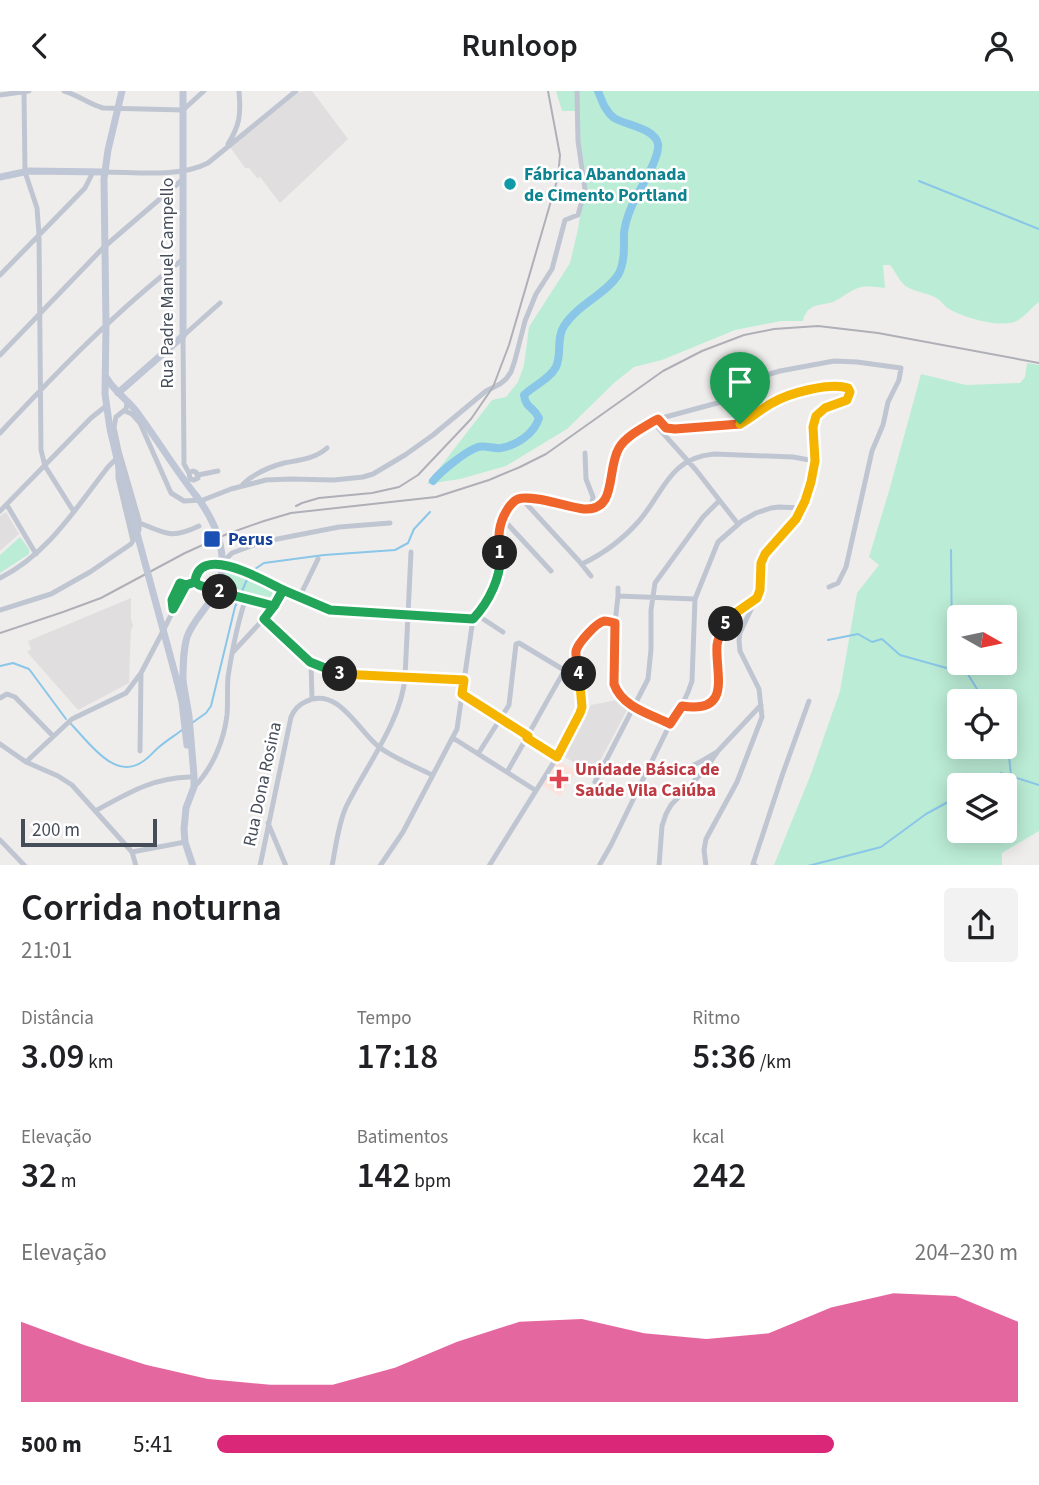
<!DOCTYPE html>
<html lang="pt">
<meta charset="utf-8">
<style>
:root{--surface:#fff;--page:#f2f2f2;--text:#202124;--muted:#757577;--accent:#db2777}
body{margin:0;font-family:"Source Sans 3",sans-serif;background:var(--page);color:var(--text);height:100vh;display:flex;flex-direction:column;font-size:26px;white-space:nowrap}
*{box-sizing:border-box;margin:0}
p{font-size:23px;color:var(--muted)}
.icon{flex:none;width:38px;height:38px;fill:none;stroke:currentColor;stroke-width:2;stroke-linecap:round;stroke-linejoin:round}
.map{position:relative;height:774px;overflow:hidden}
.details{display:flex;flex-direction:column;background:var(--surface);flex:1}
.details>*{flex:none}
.needle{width:46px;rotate:99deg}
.tools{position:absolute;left:947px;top:514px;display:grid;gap:14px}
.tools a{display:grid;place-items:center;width:70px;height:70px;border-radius:7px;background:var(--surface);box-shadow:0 4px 18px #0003;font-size:35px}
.scale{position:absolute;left:21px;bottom:18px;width:136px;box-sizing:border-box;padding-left:7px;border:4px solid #454d59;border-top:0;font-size:19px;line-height:24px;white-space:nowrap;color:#454d59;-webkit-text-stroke:5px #fff;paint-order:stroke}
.pin{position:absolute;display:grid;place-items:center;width:60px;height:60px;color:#fff;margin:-72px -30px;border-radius:50% 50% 50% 0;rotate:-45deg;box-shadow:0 0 7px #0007}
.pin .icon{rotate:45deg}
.km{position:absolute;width:35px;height:35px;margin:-18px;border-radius:50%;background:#222;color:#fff;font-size:19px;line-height:35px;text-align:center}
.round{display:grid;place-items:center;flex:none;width:74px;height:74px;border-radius:7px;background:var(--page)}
.headline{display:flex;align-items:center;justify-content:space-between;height:119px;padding:0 21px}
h1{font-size:38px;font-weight:600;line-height:52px}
.figures{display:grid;grid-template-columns:repeat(3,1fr);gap:10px;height:119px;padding:7px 21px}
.figures div{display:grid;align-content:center}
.figures b{font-size:35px;font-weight:600}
.figures small{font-size:19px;font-weight:400}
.figures p{font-size:19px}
.chart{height:196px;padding:14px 21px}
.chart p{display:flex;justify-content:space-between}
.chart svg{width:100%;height:126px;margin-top:7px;fill:var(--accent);opacity:.7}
ul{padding:0 21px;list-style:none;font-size:23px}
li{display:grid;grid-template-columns:112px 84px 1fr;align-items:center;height:52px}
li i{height:18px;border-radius:9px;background:var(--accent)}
header{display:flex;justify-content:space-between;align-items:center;height:91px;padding:0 21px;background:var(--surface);font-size:32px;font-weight:600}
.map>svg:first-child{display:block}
.education{fill:#e0dede}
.medical{fill:#f9e3dc}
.green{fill:#bbecd6;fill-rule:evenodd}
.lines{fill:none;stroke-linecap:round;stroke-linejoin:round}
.stream{stroke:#8ac6e8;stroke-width:2}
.river{stroke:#8ac6e8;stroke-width:8}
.street{stroke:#c0c6d1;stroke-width:5}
.secondary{stroke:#bfc6d5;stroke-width:7}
.rail{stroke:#afb0b7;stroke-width:2}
.secondary-bridge{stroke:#bfc6d5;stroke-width:7}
.split-1-casing{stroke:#fff;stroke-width:14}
.split-2-casing{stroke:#fff;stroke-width:14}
.split-3-casing{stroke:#fff;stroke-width:14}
.split-4-casing{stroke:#fff;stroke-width:14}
.split-5-casing{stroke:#fff;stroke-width:14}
.split-6-casing{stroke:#fff;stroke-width:14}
.split-1{stroke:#f0652b;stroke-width:9}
.split-2{stroke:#22a559;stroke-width:9}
.split-3{stroke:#22a559;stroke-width:9}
.split-4{stroke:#f5b400;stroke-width:9}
.split-5{stroke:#f0652b;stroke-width:9}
.split-6{stroke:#f5b400;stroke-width:9}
.culture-dot{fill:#0f9aa8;stroke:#fff;stroke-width:2.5}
.transit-dot{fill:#1a4fb4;stroke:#fff;stroke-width:2.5}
.health-dot{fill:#e0444e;stroke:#fff;stroke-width:2.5}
.labels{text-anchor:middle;stroke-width:5;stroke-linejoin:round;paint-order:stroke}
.culture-label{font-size:18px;font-weight:bold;fill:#0d838f;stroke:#fff;text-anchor:start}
.street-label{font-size:18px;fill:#454d59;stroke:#fff}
.transit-label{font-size:18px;font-weight:bold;fill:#164399;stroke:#fff;text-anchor:start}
.health-label{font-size:18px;font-weight:bold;fill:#be3a42;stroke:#fff;text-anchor:start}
</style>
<header><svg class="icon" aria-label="back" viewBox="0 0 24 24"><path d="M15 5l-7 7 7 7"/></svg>Runloop<svg class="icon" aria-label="person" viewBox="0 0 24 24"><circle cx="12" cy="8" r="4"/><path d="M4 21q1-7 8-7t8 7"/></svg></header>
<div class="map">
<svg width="1039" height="775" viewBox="0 0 1039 775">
<rect width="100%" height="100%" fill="#efedec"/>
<path class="education" d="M307,0H312L348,48L280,112L260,86L257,87L249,77H245L230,56L299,1Z
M6,421L19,443L0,460V425Z
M131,507V528L133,535L131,539L129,592L78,619L27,561L31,558L28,550Z
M616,609L627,619L593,683L563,665L591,614Z"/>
<path class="medical" d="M558,669L576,681L560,706L542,694Z"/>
<path class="green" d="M556,0H1039V211C1029,218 1022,231 1009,232C992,235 959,225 946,216C943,213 941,210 938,208C929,202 916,201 907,196C900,192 896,181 890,174H883L885,197C877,196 866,194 858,197C849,200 842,207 833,211C820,215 807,212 803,230H781L735,239L662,269L634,276L614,292L567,338L506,375L460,388L427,393L492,309L506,306L518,291L524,274L529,236L570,172L578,138L586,87L575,20H562Z
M1027,272L1039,274V740L1002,762V774H774L811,683L840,600L857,502L879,474L869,466L889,400L921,283L966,294L1020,292L1025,286ZM959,527H1004V572H959ZM959,611H1004V656H959ZM959,695H1004V740H959Z
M20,446L29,458V463L0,482V464Z
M226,476L272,500L273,505L267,507L220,497Z"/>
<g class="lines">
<path class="stream" d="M919,90L1039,138
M951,459L952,556L959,568
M252,480L264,472L324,464L395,459L408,452L414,438L430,421
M828,549L858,543L872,551L882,548L900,564L968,583
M961,572L985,611
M0,575L13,572L29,578L66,628
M70,632C88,650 114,690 142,671C149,667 153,661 159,656C166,650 174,645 182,639
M192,632L206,622L211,615L235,516L249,484
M1004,641L1007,645L1011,685
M978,695L1001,682L1039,694
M808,775L881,756L926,723L959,705"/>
<path class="river" d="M433,390C441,380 466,360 478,356C486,354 493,358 501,357C517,354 534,343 539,327C533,315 526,318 524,304C534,294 549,289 556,276C562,263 556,247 564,235C577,214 606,203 618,184C625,172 624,156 624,142C625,134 628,124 631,117C637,102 660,68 658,53C655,37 625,34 614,27C605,20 602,10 598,0"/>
<path class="street" d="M64,0C78,4 89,13 103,17L183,19L204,0
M24,1L25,81L37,117L39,144L41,359L45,375L74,421
M0,4L29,0
M228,53C240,34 241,23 239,0
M104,81C136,81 179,87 208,72L296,0
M0,184L85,97L93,81
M0,264L104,156L182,89
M125,320L132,323L140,332L171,402L184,410L203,409L231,398L266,389L290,388L334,389L363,386L373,383L405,364L433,344L486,300L500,293L506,288L511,281L515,269L525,230L536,203L552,178L565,129L578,124L585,99L578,50L577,0
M658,328L663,335L669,338L735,334C749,331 760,318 773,311C789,302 830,291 848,297L850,301L847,309L826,317L816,325L813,336L815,370L807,405L796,428L765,463L760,479V499L740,542L739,549L740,560L759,598L762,626L737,691L706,748L704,759L706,775
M653,331L696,379L738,433
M0,342C57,281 116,220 182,169
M585,362L586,388L593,406L591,418
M118,375V387L133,450
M189,382L193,380L196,381L198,387L194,389L190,388L189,382L184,373L183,245L220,212
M198,384L218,380
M243,393C255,382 269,376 284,372C299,369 315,368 327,357
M521,407L579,470L591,485
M7,414L36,463
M0,420L91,327L106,315
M502,427L551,480
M140,432C166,443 172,448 199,435
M221,473L251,483L326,519L473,528
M582,473C603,463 623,448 639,430C664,401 669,367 714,363L793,366L815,370
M0,487C48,463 76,417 108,376L116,368
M196,491C196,478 210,471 221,473L232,462L262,451L339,436L390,432
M196,491L199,494L205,497L274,515
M618,497V505L695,508
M618,505L615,532V596C626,616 650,623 670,633
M299,507L318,468
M173,518C170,507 175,500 180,492L186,494
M0,519L51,503L90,481L131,453L139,439V429L119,360L114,336L116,326L126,318L127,312
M477,524L503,541
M264,528L311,571L312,608
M233,561L272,519L283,499
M311,571L343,584L464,589
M462,603L528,645
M0,607L7,603L15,606L53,645
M682,615C740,623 709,573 719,545C725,529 742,516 757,507
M453,647L535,699
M527,647L557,666
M0,653L26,671L58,685L72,694L132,761L136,775
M140,660L141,582
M478,663L509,614L516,553L519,552L564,579
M26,671L72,628L126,602L141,582L162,542L186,494L196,491
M648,680C677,684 691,677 715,662
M507,681C530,642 551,601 575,562C582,551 588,538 599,532C605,529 610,530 615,532
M595,691L648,588L651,558V519L655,492L703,426L719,410
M194,696C212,678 224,650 227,624C228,612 227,599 228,586C232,560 237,533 246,507
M95,720C127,703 151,687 190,686
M268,732L286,775
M0,749L25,775
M132,761L185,751
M260,775L291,626C294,619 298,614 305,611C338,594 358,640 379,656C395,668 415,675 432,684
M332,775C336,755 338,734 346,716C365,677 402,629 405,586L411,461
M380,775L403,741L457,638L473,528L485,511L499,482L501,469L499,440L505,422L510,414L519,407L526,406L574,417L591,418L599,416L607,407L609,402L611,382L618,359L631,345L658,328L721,311L746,293L763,285L780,280L834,270L857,271L901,277L899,289L888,311L883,334L872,360L846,476L838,492L829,496
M489,775L557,666L578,629L582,616L576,561
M599,775L611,754L670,633C680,619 687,606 692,590L695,508L718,451L742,430L756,422L771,417L779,416L802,417
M659,775L662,735L666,723L671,714L704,680L718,660L761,614
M756,775L753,773L783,682L809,610"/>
<path class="secondary" d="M0,86L29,80L104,81
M106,286C115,302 130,310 139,324C159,351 176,380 197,406
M118,302L183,245V0
M119,376L110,338L105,303L106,234L104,88L108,59L122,0
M177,590L182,611L187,654
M183,590L189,625L194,685V696L186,717L184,738L185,751L193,775"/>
<path class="rail" d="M296,415L302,412L319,407L372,402L399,396L418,384L471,328L493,296L509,254L558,86L560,64L548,0
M0,542L63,521L101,507L185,462L227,443L264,430L291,422L436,406L489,389L520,376L546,363L663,280L702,260L744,244L774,238L818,235L878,242L1039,272"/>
<path class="secondary-bridge" d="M119,376L177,590
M183,590C183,575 183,560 187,546C193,530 206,518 214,504C232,471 218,434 197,406"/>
</g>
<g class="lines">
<defs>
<path id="split-1" d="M500,462C498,446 498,434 507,419C510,414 513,410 518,408C531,403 568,416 584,418C618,420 606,379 619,357C626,345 643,337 654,330L658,328L666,337L675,338L740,333"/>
<path id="split-2" d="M220,501L274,515L283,499L330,519L473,528C489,511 502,485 500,462"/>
<path id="split-3" d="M220,501L199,494L195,491L186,494L173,518L172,509L180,492L186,494L195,491C199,451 265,490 283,499L274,515L264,528L310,571L340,583"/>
<path id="split-4" d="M340,583L464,589L462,603L528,645L527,647L557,666L580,622L582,616L579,583"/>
<path id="split-5" d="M579,583C579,576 575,566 576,560C578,552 596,532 604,530C608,530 611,531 615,532L614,593C622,616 650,623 670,633L682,615C733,623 715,583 717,554C718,546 722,540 726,533"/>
<path id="split-6" d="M726,533L737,521L757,507L760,499L761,472L765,463L796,428L805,410L811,391L815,370L813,336L816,325L825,317L847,309L850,301L848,297C830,291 789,302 772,312C761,318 751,327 740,333"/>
</defs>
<use href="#split-1" class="split-1-casing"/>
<use href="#split-2" class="split-2-casing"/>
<use href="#split-3" class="split-3-casing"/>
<use href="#split-4" class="split-4-casing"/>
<use href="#split-5" class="split-5-casing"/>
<use href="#split-6" class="split-6-casing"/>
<use href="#split-1" class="split-1"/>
<use href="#split-2" class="split-2"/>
<use href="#split-3" class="split-3"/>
<use href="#split-4" class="split-4"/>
<use href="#split-5" class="split-5"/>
<use href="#split-6" class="split-6"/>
</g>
<circle class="culture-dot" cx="510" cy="93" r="7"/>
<rect class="transit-dot" x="203" y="439" width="18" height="18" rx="3.5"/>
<path class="health-dot" d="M555.5 677.5h7v7h7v7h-7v7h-7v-7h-7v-7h7z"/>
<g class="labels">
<g class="culture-label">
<text x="524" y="89">Fábrica Abandonada<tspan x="524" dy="21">de Cimento Portland</tspan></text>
</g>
<g class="street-label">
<text transform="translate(167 192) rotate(-90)" y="6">Rua Padre Manuel Campello</text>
<text transform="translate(262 693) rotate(-78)" y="6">Rua Dona Rosina</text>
</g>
<g class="transit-label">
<text x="228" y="454">Perus</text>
</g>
<g class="health-label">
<text x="575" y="684">Unidade Básica de<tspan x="575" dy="21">Saúde Vila Caiúba</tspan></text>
</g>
</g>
</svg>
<div class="tools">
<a><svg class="needle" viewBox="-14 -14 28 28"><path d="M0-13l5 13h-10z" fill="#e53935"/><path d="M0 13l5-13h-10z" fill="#757577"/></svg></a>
<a><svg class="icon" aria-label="locate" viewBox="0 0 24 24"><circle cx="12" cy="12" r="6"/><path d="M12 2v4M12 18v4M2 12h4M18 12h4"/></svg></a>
<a><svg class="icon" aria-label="layers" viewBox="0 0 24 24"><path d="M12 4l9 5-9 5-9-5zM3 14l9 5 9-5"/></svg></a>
</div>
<div class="scale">200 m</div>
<div class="pin" style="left:740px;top:333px;background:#1e9e55"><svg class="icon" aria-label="arrive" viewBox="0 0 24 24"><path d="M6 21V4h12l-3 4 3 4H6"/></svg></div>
<b class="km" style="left:500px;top:462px">1</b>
<b class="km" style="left:220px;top:501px">2</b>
<b class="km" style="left:340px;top:583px">3</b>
<b class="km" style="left:579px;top:583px">4</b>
<b class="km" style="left:726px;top:533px">5</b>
</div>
<section class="details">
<div class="headline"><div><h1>Corrida noturna</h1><p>21:01</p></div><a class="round"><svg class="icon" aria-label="share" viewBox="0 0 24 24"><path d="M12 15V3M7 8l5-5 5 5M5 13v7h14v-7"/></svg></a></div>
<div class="figures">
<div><p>Distância</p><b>3.09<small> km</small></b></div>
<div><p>Tempo</p><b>17:18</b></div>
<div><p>Ritmo</p><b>5:36<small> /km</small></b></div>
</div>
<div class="figures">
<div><p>Elevação</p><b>32<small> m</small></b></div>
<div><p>Batimentos</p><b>142<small> bpm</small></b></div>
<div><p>kcal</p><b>242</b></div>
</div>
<div class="chart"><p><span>Elevação</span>204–230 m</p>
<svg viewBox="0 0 160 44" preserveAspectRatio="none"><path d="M0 44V16L10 24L20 31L30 36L40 38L50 38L60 32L70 23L80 16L90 15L100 20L110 22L120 20L130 11L140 6L150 7L160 16V44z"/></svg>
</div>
<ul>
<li><b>500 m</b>5:41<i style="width:77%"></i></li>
</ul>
</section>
